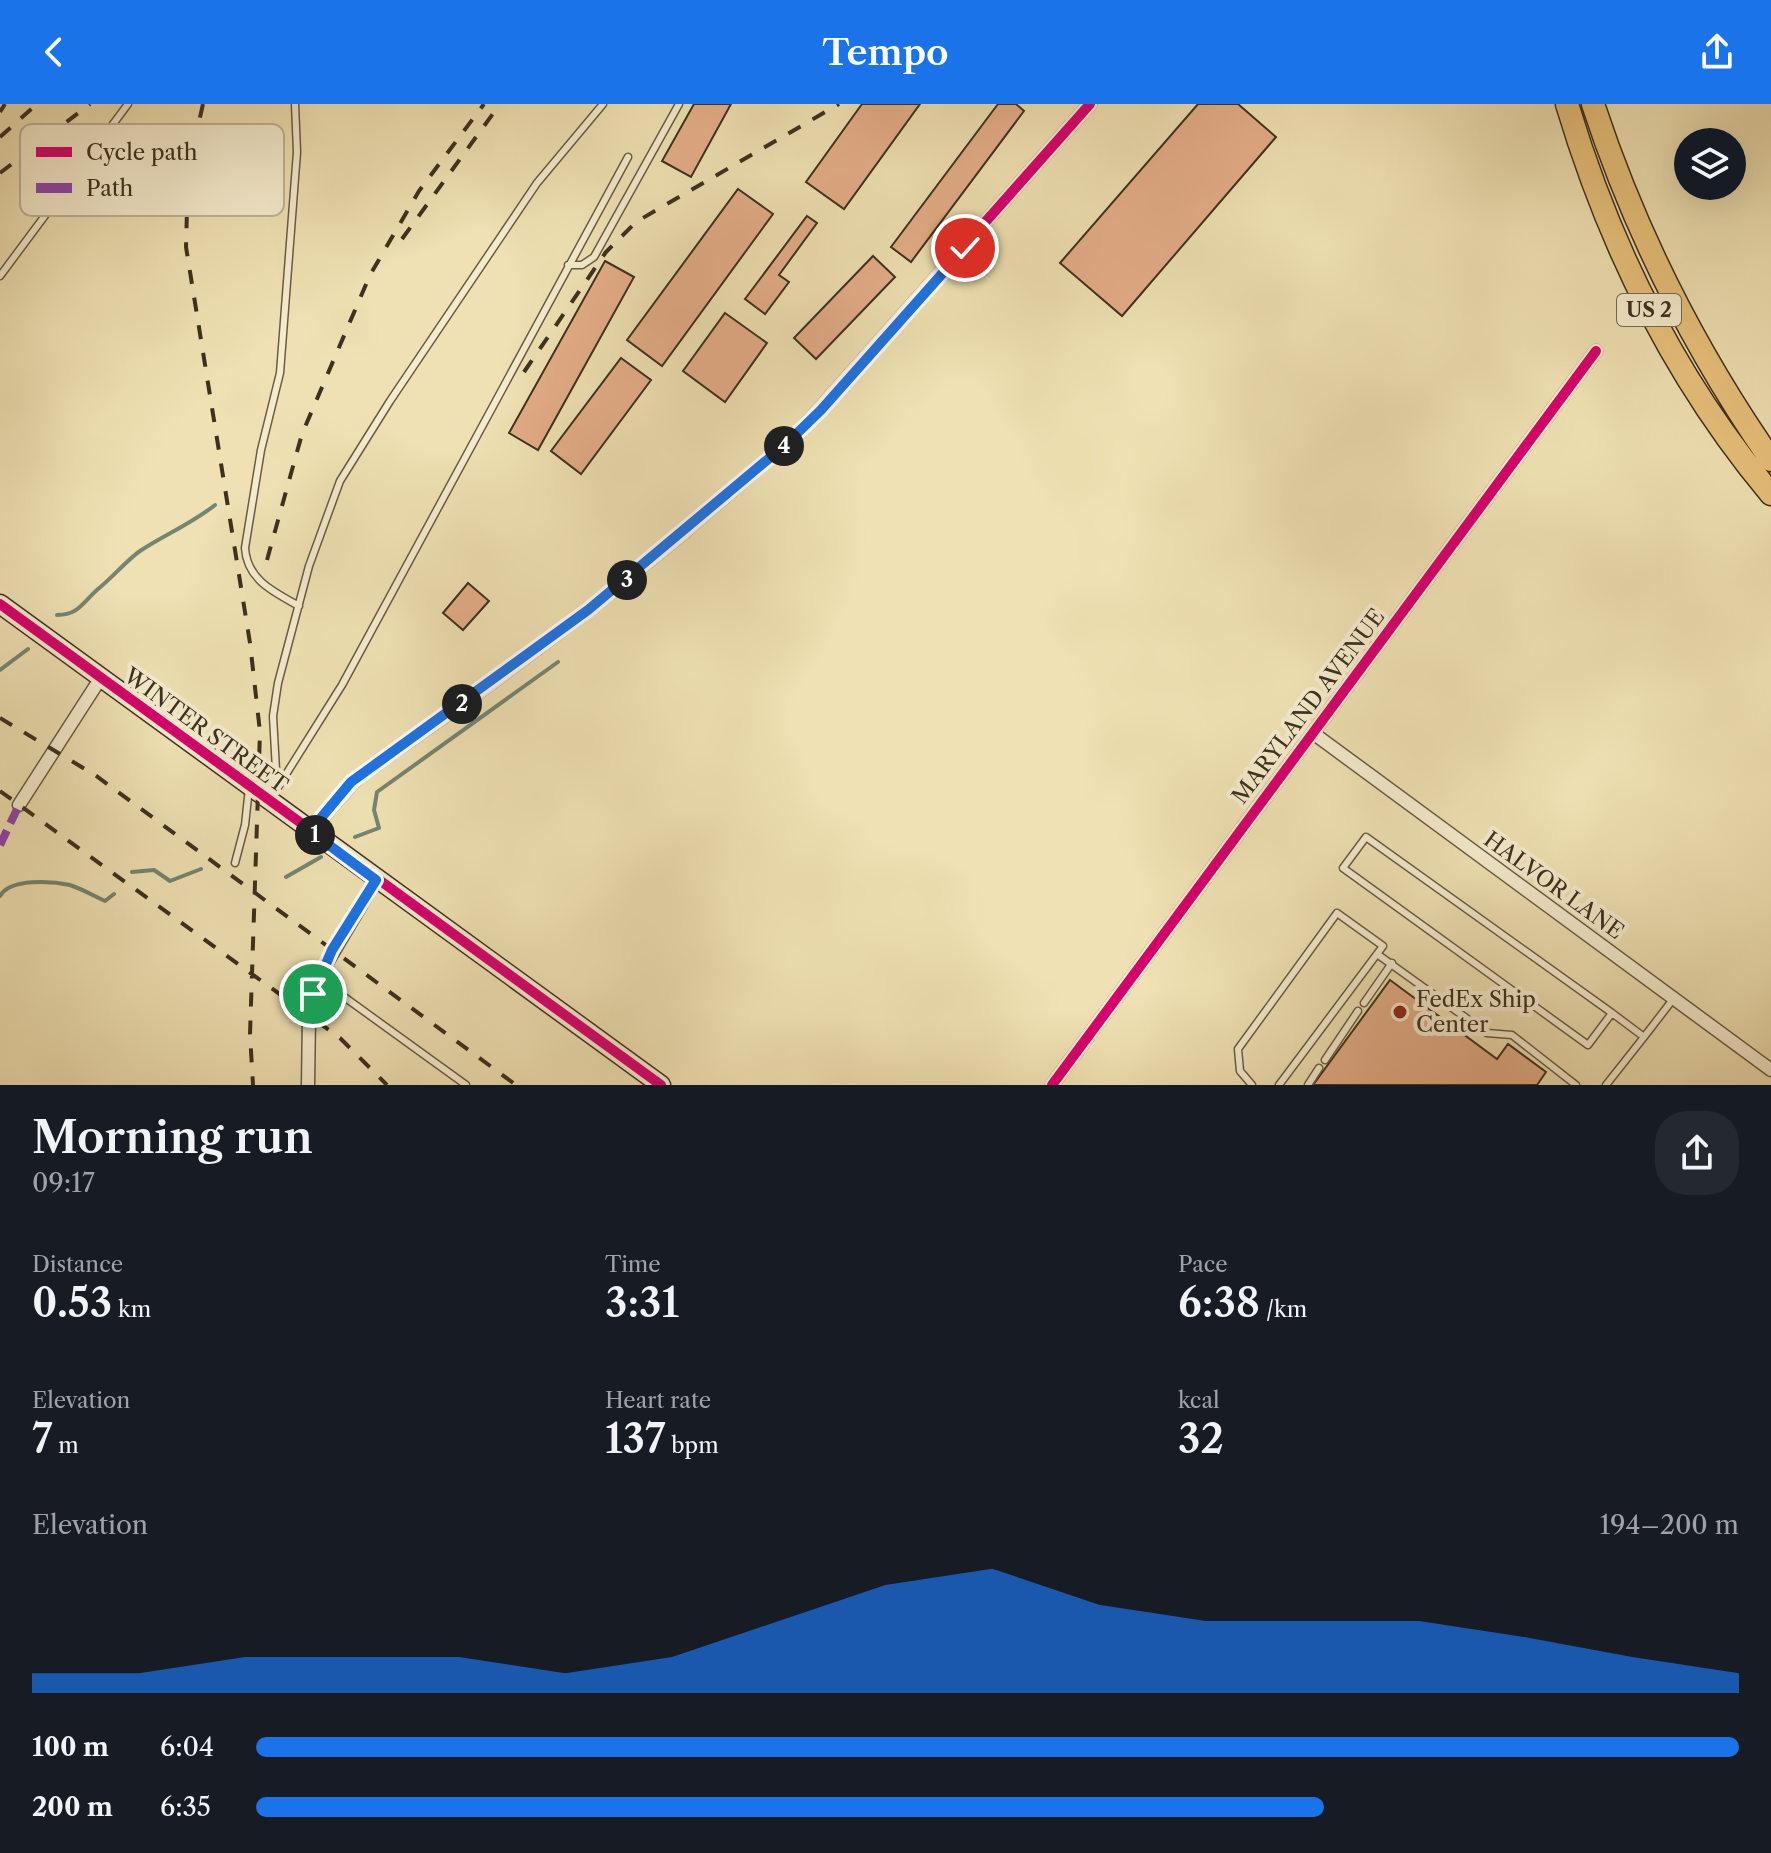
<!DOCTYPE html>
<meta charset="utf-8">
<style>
:root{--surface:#171b24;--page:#242831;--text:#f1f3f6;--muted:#9ea1a6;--accent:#1a73e8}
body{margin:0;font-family:"Libre Caslon Text",serif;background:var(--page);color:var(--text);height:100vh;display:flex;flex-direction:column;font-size:30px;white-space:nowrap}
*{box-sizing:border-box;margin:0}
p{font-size:26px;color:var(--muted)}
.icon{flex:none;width:44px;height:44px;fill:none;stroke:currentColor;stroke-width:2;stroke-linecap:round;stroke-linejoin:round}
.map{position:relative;height:981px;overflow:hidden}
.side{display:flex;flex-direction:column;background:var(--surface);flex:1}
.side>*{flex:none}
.controls{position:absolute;left:1674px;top:24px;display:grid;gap:16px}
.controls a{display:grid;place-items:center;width:72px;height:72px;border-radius:50%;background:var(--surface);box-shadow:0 8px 32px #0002;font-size:40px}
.pin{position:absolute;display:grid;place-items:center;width:68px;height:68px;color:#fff;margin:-34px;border:4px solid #fff;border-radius:50%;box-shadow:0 2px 8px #0007}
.km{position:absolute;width:40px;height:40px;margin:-20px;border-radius:50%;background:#222;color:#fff;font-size:22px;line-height:40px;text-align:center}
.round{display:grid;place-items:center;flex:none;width:84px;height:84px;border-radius:32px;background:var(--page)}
.summary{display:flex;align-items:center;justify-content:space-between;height:136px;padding:0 32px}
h1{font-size:44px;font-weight:600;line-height:60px}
.stats{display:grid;grid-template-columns:repeat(3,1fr);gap:12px;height:136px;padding:8px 32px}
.stats div{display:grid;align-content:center}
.stats b{font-size:40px;font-weight:600}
.stats small{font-size:22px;font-weight:400}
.stats p{font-size:22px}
.chart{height:224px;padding:16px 32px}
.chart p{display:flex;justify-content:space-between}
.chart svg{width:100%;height:144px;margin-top:8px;fill:var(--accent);opacity:.7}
ul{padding:0 32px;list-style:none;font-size:26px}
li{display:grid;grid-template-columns:128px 96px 1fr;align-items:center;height:60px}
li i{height:20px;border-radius:10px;background:var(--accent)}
header{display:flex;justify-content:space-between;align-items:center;height:104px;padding:0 32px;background:var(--accent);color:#fff;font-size:36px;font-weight:600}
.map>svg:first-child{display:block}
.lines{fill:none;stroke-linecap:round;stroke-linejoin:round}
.stream{stroke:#748572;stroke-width:4}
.building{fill:#e4ad88;stroke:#3c3020;stroke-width:2}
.lane-casing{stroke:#695c45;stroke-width:9}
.street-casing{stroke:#695c45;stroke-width:15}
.secondary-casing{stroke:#3c3020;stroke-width:21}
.highway-casing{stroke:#3c3020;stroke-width:25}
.lane{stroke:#f5ecce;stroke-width:6}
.street{stroke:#f5ecce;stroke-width:12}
.secondary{stroke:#f5ecce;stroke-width:18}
.highway{stroke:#e8c07a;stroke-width:22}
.rail{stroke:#3c3020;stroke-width:4;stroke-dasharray:14 14;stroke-linecap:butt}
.quiet{stroke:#8e44ad;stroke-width:8;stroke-dasharray:16 8;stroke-linecap:butt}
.cycleway-casing{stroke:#f5ecce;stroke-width:15}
.cycleway{stroke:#d6006c;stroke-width:10}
.route-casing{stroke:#fff;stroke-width:16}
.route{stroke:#1a73e8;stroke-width:10}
.poi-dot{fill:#8f2418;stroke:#f5ecce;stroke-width:3}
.labels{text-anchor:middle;stroke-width:8;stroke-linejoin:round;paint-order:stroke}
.shield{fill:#f5ecce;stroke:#746854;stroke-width:2}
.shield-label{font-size:20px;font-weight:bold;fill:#3c3020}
.street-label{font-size:22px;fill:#3c3020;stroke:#f5ecce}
.poi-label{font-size:22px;fill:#3c3020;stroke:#f5ecce;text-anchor:start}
.key{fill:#f5ecce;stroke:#beb49a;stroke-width:2}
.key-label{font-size:22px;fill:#3c3020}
</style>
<header><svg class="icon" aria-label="back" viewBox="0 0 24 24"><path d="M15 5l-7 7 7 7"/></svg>Tempo<svg class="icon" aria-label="share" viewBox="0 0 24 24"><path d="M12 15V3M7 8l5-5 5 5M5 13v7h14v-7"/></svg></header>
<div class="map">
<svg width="1771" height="981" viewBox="0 0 1771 981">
<rect width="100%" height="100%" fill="#efe1b3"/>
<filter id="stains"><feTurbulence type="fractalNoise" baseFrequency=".0025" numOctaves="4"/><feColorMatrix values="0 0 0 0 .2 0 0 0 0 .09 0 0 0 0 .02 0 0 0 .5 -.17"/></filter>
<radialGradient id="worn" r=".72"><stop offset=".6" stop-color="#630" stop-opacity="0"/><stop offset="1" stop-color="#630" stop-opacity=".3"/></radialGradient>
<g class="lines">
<path class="stream" d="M57,511C79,511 83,498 98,485C111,475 128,455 140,447C166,430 191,420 215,401
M0,566L28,545
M355,733L379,724L374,706L377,688L558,558
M132,768L154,766L170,777L201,765
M286,773L321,753
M0,792C10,774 52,777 70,781C82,785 94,792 105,797L114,790"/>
</g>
<path class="building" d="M694,0H731L691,73L662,57Z
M862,0H920L844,105L806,78Z
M998,0H1016L1024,7L911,158L891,143Z
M1198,0H1238L1276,33L1122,212L1060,159Z
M738,85L773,110L662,262L627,236Z
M807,112L817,119L779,171L789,178L765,210L745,195Z
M873,152L895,173L816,255L794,234Z
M605,157L634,173L538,346L509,329Z
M725,209L767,239L725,298L683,267Z
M621,254L651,276L581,370L551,347Z
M468,479L489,497L463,526L443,509Z
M1390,876L1497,955L1508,940L1546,968L1537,981H1313Z"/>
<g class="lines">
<defs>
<path id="lane" d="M295,0L297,48L280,269L261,346L245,444C247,476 274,488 299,502
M568,161H582L594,153L679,0
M0,172L128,0
M273,691L342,581L628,53
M270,694L276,666L273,612L278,579L309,462L340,377L390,297L537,79L603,0
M235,759L245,721L249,684
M1377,850L1487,929L1512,931L1576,981
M318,874L466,981
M1364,899L1392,859
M1612,909L1588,941L1343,764L1366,733L1612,909L1644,933L1674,894
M1325,956L1358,907
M1252,981L1240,967L1238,945L1337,809L1383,842L1279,981
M1308,981L1319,964
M1606,981L1644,933"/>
<path id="street" d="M1313,629L1771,966
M19,701L100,575
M310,727L359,672L490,580L588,506L676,435L799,328L1090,0
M308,981L309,913L318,874L376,776
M1052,981L1596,247"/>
<path id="secondary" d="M0,500L661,981"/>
<path id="highway" d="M1567,0C1610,144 1674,274 1771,390
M1593,0C1635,128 1694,245 1771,356"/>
</defs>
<use href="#lane" class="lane-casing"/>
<use href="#street" class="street-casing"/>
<use href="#secondary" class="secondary-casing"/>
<use href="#highway" class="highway-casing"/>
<use href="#lane" class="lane"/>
<use href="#street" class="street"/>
<use href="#secondary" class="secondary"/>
<use href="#highway" class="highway"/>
<path class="rail" d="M203,0L188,67L186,143L250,539L260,628L250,930L253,981
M0,8L5,0
M0,33L37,0
M0,69L90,0
M402,135L500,0
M524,268L606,148L636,118L839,0
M267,456L302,330L370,171L419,87L484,0
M0,614L95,671L516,981
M0,687L340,934L387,981"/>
<path class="quiet" d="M0,741L19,701"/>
<defs>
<path id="cycleway" d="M0,500L661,981
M310,727L359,672L490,580L588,506L676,435L799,328L1090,0
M1052,981L1596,247"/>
</defs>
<use href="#cycleway" class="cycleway-casing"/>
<use href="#cycleway" class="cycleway"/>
</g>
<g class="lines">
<defs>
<path id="route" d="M313,890L332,846L376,776L310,727L351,678L588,506L785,341L821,306L965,144"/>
</defs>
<use href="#route" class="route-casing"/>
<use href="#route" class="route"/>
</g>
<circle class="poi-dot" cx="1400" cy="908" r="8"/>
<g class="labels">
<rect class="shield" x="1617" y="190" width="64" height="32" rx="6"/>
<g class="shield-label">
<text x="1649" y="213">US 2</text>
</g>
<g class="street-label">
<text transform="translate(1308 602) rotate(-53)" y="8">MARYLAND AVENUE</text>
<text transform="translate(206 626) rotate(36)" y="8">WINTER STREET</text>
<text transform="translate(1554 781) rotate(36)" y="8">HALVOR LANE</text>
</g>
<g class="poi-label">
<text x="1416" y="903">FedEx Ship<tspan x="1416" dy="25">Center</tspan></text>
</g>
</g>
<rect x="20" y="20" width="264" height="92" rx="12" class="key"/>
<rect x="36" y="43" width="36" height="10" fill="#d6006c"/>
<rect x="36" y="79" width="36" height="10" fill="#8e44ad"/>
<g class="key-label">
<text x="86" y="56">Cycle path</text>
<text x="86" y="92">Path</text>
</g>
<rect width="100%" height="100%" filter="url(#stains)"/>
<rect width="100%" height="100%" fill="url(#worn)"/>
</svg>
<div class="controls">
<a><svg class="icon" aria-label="layers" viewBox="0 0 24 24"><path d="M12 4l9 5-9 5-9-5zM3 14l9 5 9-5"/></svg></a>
</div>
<div class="pin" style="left:313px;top:890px;background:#1e9e55"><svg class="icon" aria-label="arrive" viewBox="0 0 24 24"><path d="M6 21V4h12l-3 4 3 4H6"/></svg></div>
<div class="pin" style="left:965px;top:144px;background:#d93025"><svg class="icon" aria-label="check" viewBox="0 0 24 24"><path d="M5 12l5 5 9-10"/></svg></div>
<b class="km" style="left:315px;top:731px">1</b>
<b class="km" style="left:462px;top:600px">2</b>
<b class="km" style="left:627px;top:476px">3</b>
<b class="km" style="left:784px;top:342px">4</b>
</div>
<section class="side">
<div class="summary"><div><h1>Morning run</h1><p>09:17</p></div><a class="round"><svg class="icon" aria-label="share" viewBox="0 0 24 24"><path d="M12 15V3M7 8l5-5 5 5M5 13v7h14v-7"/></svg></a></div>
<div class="stats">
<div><p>Distance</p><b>0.53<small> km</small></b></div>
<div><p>Time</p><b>3:31</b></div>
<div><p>Pace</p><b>6:38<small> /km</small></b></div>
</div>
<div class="stats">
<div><p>Elevation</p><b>7<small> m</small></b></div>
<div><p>Heart rate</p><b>137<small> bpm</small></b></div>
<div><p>kcal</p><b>32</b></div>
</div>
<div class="chart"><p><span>Elevation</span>194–200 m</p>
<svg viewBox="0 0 160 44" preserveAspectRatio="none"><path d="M0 44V38L10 38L20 33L30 33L40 33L50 38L60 33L70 22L80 11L90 6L100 17L110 22L120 22L130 22L140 27L150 33L160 38V44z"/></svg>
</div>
<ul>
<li><b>100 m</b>6:04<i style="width:100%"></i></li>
<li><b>200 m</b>6:35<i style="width:72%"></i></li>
</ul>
</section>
